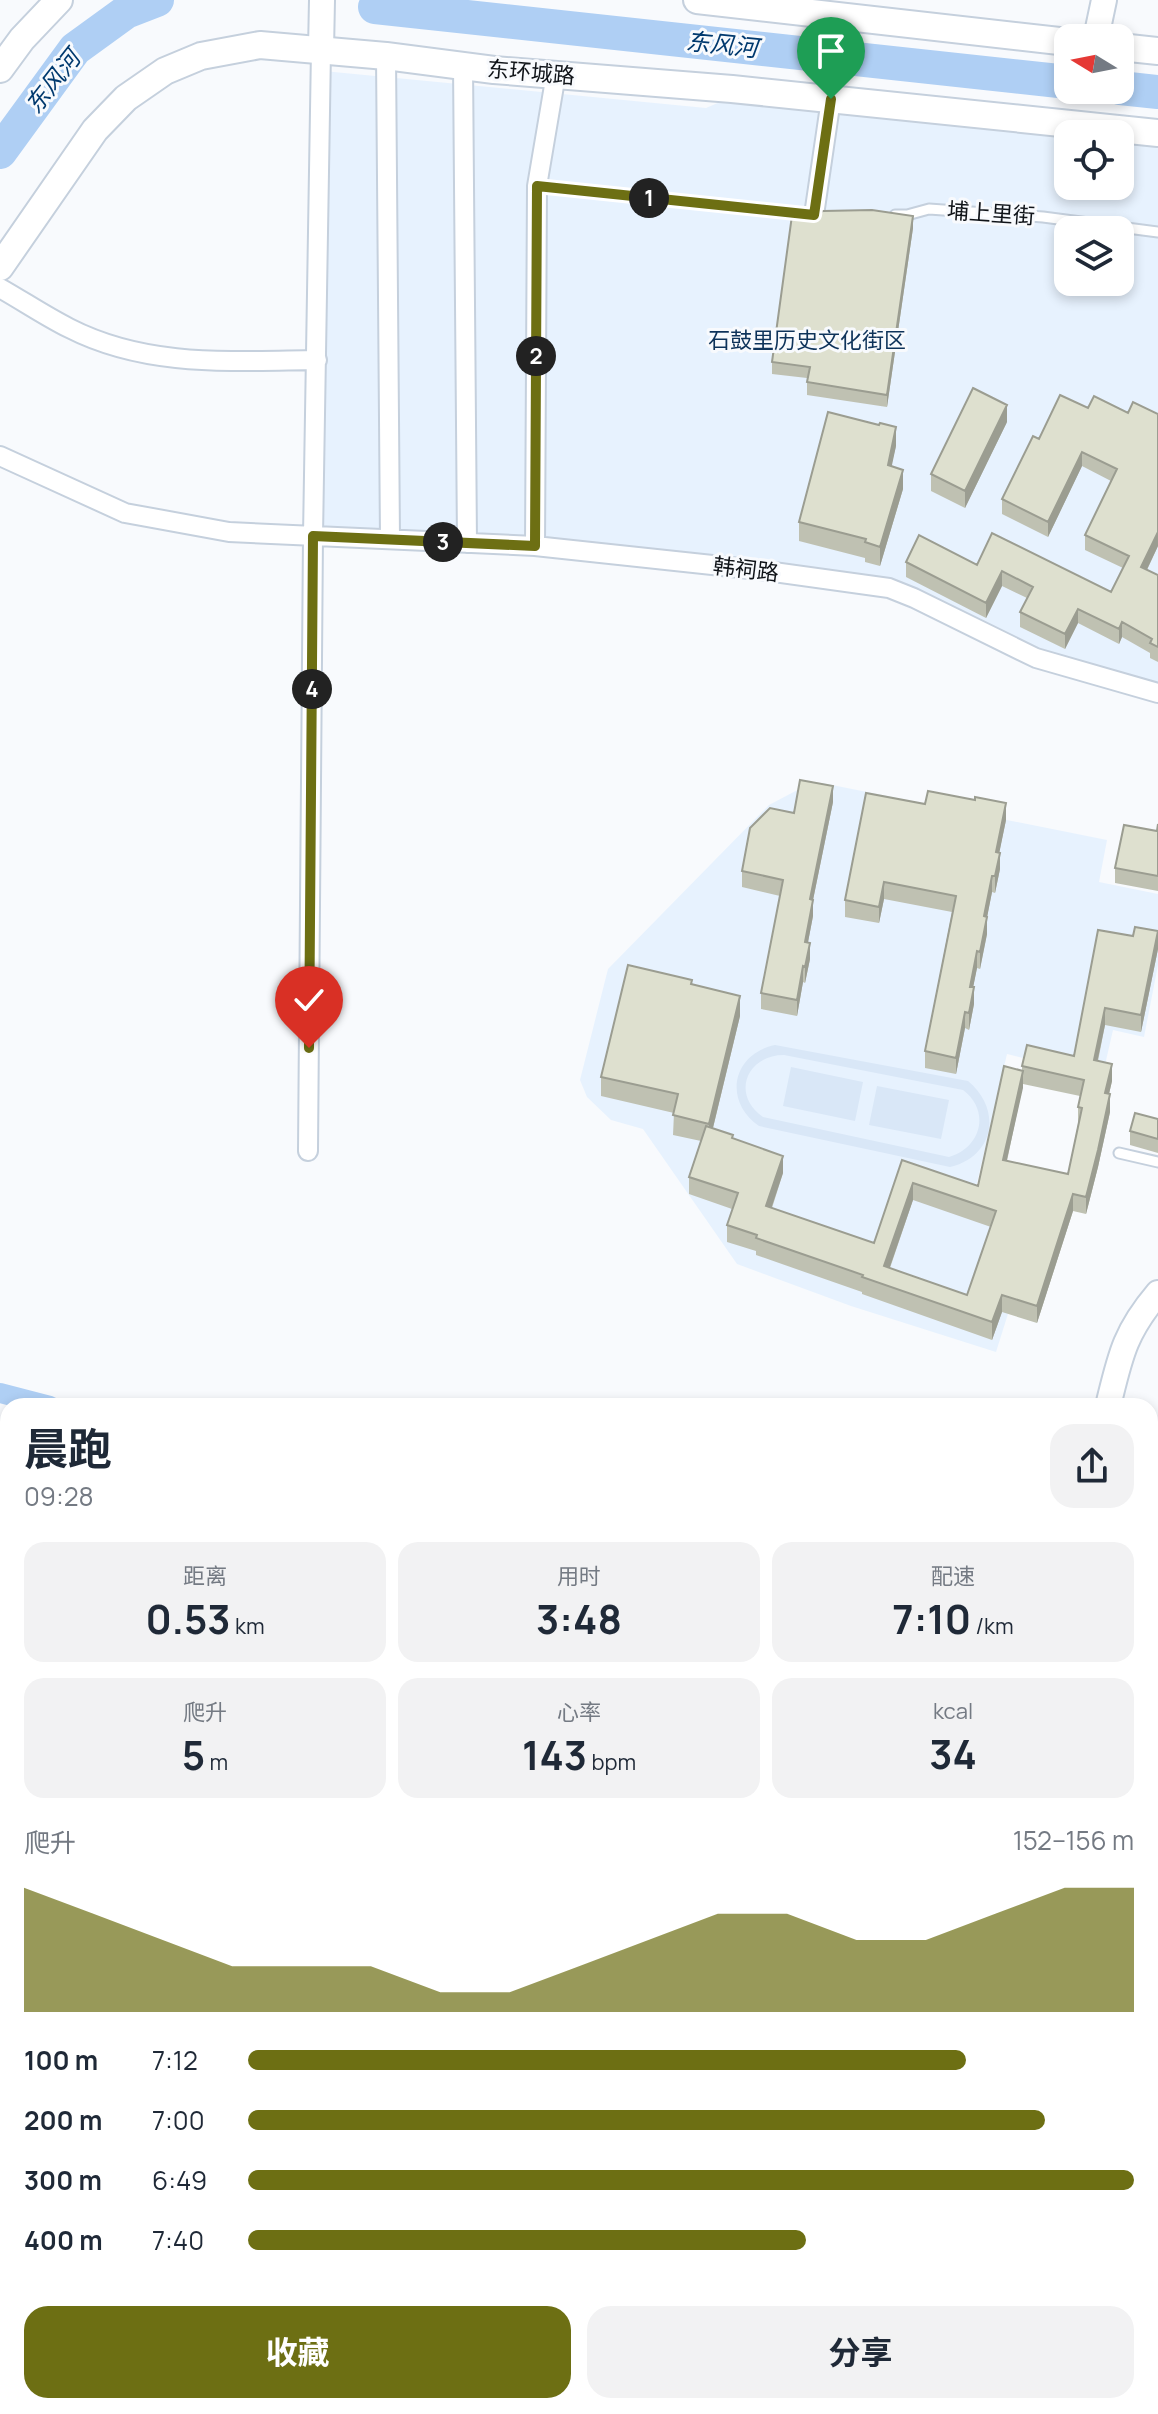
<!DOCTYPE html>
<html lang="zh">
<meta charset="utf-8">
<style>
:root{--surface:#fff;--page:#f2f2f3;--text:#1f2937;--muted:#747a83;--accent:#6d6f13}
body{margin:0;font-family:Manrope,"Noto Sans SC",sans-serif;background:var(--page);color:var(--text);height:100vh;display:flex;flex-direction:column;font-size:30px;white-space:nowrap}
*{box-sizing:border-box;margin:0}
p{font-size:26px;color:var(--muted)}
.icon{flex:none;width:44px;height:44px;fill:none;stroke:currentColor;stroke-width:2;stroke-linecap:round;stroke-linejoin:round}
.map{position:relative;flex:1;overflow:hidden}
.details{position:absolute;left:0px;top:1398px;width:1158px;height:1016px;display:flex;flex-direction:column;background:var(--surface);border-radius:24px 24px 0 0;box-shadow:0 4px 12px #0003}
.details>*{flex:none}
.needle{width:52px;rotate:280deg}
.fabs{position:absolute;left:1054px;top:24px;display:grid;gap:16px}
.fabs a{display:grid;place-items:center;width:80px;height:80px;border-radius:16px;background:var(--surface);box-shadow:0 4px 12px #0003;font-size:40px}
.pin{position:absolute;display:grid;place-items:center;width:68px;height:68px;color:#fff;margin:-82px -34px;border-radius:50% 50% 50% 0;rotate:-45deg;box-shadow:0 0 8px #0007}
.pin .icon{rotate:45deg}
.km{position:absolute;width:40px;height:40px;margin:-20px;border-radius:50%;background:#222;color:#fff;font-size:22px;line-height:40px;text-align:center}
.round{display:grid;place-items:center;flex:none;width:84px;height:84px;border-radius:24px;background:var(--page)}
.headline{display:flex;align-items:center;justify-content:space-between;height:136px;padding:0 24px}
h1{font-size:44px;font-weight:700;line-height:60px}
.figures{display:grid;grid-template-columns:repeat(3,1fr);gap:12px;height:136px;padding:8px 24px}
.figures div{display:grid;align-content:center;border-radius:20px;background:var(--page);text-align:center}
.figures b{font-size:40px;font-weight:700}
.figures small{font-size:22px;font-weight:400}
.figures p{font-size:22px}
.chart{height:224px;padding:16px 24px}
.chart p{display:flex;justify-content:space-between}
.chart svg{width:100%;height:144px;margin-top:8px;fill:var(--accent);opacity:.7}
.button{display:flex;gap:16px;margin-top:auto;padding:16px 24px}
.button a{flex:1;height:92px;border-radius:24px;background:var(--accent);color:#fff;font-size:32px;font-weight:700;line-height:92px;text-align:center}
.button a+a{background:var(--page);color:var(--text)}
ul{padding:0 24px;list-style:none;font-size:26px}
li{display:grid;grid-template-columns:128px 96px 1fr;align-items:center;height:60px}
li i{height:20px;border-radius:10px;background:var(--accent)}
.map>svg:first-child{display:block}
.built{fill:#e7f2fe;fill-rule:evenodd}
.green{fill:#d9e7f7;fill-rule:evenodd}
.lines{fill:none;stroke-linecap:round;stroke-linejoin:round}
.canal{stroke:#afcff4;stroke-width:20}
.river{stroke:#afcff4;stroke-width:34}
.service-casing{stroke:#c5d0dd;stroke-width:13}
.minor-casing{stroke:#c5d0dd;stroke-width:22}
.tertiary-casing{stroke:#c5d0dd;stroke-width:28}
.secondary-casing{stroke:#c5d0dd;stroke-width:30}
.service{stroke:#fff;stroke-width:9}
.minor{stroke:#fff;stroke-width:18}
.tertiary{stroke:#fff;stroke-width:24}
.secondary{stroke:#fff;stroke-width:26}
.wall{fill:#bfc1b2;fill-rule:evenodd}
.shaded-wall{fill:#9b9d91}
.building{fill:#dee0cf;stroke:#9b9d91;stroke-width:2;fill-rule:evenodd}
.route-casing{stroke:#fff;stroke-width:16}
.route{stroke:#6d6f13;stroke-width:10}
.labels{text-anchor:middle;stroke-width:6;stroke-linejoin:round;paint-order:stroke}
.street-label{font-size:22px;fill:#101419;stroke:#f8fafd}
.park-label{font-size:22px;fill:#0e335a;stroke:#f8fafd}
.water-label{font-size:24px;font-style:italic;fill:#00396e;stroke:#f8fafd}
</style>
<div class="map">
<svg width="1158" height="2414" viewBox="0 0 1158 2414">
<rect width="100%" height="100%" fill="#f8fafd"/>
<path class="built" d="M313,70L706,108L720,102L1068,138V186H1120V143L1158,147V687L1045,660L890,579L525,539L307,528ZM1068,230H1120V282H1068Z
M822,783L1107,840L1099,882L1158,894V965L1144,1037L1113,1030L1102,1078L1007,1054L976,1187L1041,1209L996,1352L851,1306L737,1264L643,1129L611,1120L587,1097L580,1080L608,969L769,805L805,786Z"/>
<path class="green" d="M775,1045L968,1081C1002,1109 995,1156 950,1167L759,1126C723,1101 732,1054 775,1045ZM784,1055L963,1090C991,1111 981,1148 949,1157L763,1117C731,1095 746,1055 784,1055Z
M791,1067L863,1082L855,1121L783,1106Z
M877,1086L949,1100L941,1139L869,1125Z"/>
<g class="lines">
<path class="canal" d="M0,1393L50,1406"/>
<path class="river" d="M375,7L1068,82
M1120,88L1158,92
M0,152L75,49L126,12L157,0"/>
<defs>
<path id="service" d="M537,186L804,214
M895,215H907L929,209L1043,217L1158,232
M1119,1153L1158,1162
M1150,2203L1158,2209
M638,2406L654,2414
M774,2414L778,2406"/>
<path id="minor" d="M386,56L390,539
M463,65L467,543
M814,215L831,99
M0,288C23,301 45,316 69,328C147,368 232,361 317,360
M0,456L125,513L229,532L535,546L759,570L889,588L914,598L1036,658L1158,693
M535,546L537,186L556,74
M308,1151L313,536L321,50
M0,1442L8,1443
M375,2414L380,2406"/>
<path id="tertiary" d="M1096,38L1104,0
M321,50L322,0
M1108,1406C1120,1357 1124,1333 1158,1293"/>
<path id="secondary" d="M697,0L1068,42
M1120,47L1158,51
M0,69L22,39L59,0
M0,267L95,130L126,98L165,71L201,56L260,45L386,56L494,70L732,89L1158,133"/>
</defs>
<use href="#service" class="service-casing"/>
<use href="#minor" class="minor-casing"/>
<use href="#tertiary" class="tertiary-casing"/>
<use href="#secondary" class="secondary-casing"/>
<use href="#service" class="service"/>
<use href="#minor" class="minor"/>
<use href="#tertiary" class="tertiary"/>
<use href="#secondary" class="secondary"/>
</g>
<path class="wall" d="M813,215L913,228L887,407L807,395V378L772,374V362Z
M1088,408L1128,413L1158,414V546L1147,570L1158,575V662L1150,658V653L1122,637L1119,644L1078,623L1065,649L1020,627V612L1027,598L1002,586L986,618L906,577V562L977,565L1111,592L1123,568L1085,550V535L1111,481L1082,466L1048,537L1002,514V499L1039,439Z
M1007,422L965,508L931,491V474Z
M896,446L891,466L903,489L880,566L865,562V558L799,541V522Z
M833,802L813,900V916L808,942L810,959L805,983L803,982L797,1016L761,1009V993L780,896L742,887V871L794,813Z
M1006,820L999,853L1000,869L995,893L992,892L987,917V934L980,969L977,968L973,987L974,1004L969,1030L965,1028L956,1074L925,1068V1051L952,912L884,899L879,923L845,917V900Z
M1158,824V891L1115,883V868L1157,831Z
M1098,930L1158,949L1141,1032L1105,1025L1098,1061L1112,1081L1109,1094L1110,1112L1098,1167L1086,1214L1073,1211L1037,1323L1002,1312L992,1340L862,1294V1292L756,1255V1251L727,1242V1225L732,1209L689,1194V1177L701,1141L673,1135L674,1113L601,1096V1077L692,985L740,1016L713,1128L733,1139L783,1173L772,1208L874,1243L902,1160L978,1186L1022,1070V1066L1074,1056ZM1023,1084L1080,1096L1078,1107V1124L1068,1174L1007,1161ZM913,1200L991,1227L967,1295L890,1268Z
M1158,1119V1153L1130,1145V1131Z"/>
<path class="shaded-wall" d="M913,216V228L887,407V395Z
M1007,405V422L965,508V491Z
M896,427V446L888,484V465Z
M1082,452V466L1048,537V522Z
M903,470V489L880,566V547Z
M1158,532V546L1141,582V567Z
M1002,571V586L986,618V603Z
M1078,609V623L1065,649V634Z
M1122,622V637L1119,644V629Z
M833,786V802L813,900V916L805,958V942L810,899Z
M1006,803V820L996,869V852Z
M1000,853V869L995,893V876Z
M992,876V892L984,933V916Z
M884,882V899L879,923V907Z
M987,917V934L980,969V952Z
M1158,931V949L1141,1032V1015Z
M810,943V959L805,983V967Z
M977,951V968L970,1003V987Z
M803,966V982L797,1016V1000Z
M974,987V1004L969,1030V1013Z
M740,996V1016L709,1144V1124Z
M1105,1008V1025L1094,1077V1060Z
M965,1012V1028L956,1074V1058Z
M1112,1064V1081L1105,1111V1093Z
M1023,1071V1088L1003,1177V1160Z
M1110,1094V1112L1098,1167L1086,1214V1197Z
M783,1156V1173L766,1224V1206Z
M913,1183V1200L884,1284V1266Z
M1073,1194V1211L1037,1323V1306Z
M1002,1295V1312L992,1340V1322Z"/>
<path class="building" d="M793,208L804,209L813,215L823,211L872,210L913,216L887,395L807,382L810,367L772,362Z
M973,388L1007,405L965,491L931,474Z
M1060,395L1088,408L1094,396L1128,413L1133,402L1158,414V532L1141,567L1158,575V647L1150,643L1152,639L1122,622L1119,629L1078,609L1065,634L1020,612L1033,587L1002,571L986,603L906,562L919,535L977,565L992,533L1111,592L1129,556L1085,535L1117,469L1082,452L1048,522L1002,499L1033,436L1039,439Z
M828,412L879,425L880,423L896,427L888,465L903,470L880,547L865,542L866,539L799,522Z
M800,780L833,786L810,899L813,900L805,942L810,943L805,967L803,966L797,1000L761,993L783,880L742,871L750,828L770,808L794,813Z
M928,791L975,800V797L1006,803L996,852L1000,853L995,876H992L984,916L987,917L980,952L977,951L970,987H974L969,1013L965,1012L956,1058L925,1051L956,896L884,882L879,907L845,900L866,793L925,804Z
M1158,824V876L1115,868L1124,825L1157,831Z
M1135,927L1158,931L1141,1015L1105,1008L1094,1060L1112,1064L1105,1093L1110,1094L1098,1150L1086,1197L1073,1194L1037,1306L1002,1295L992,1322L862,1277L863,1275L756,1238L757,1235L727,1225L738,1193L689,1177L706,1126L733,1135L732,1138L783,1156L766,1206L874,1243L902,1160L978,1186L1004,1066L1023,1071L1003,1160L1068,1174L1082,1108L1078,1107L1084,1080L1022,1066L1027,1045L1074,1056L1098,930L1133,936ZM913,1183L996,1211L967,1295L884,1266Z
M628,965L692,980L691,984L740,996L709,1124L673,1115L678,1094L601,1077Z
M1135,1113L1158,1119V1139L1130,1131Z"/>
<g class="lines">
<defs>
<path id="route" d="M309,1048L313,536L535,546L537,186L814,215L831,99"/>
</defs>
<use href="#route" class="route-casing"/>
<use href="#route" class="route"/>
</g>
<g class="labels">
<g class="street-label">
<text transform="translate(531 72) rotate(5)" y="8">东环城路</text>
<text transform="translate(991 213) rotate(4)" y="8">埔上里街</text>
<text transform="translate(746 569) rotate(7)" y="8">韩祠路</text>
</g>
<g class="park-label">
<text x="807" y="348">石鼓里历史文化街区</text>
</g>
<g class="water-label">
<text transform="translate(722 45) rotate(6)" y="8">东风河</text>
<text transform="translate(53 82) rotate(-52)" y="8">东风河</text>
</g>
</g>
</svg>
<div class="fabs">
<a><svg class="needle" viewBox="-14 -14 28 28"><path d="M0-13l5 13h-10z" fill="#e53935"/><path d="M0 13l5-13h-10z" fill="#747a83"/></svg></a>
<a><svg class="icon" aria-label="locate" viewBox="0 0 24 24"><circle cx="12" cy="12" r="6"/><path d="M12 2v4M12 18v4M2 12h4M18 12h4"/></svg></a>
<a><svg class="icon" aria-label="layers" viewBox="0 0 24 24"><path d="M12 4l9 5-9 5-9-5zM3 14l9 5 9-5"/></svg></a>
</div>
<div class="pin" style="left:831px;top:99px;background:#1e9e55"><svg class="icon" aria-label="arrive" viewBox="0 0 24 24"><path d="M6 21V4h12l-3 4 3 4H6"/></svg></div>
<div class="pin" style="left:309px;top:1048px;background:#d93025"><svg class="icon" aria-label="check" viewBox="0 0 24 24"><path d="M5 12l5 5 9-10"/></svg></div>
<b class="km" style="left:649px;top:198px">1</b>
<b class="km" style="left:536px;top:356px">2</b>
<b class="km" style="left:443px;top:542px">3</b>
<b class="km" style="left:312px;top:689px">4</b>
<section class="details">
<div class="headline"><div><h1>晨跑</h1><p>09:28</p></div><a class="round"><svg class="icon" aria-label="share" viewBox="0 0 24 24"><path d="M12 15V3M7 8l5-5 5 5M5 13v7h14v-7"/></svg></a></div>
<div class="figures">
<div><p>距离</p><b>0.53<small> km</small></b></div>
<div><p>用时</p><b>3:48</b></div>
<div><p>配速</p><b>7:10<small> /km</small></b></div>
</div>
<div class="figures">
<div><p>爬升</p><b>5<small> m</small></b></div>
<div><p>心率</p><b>143<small> bpm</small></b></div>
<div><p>kcal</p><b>34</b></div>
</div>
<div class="chart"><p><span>爬升</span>152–156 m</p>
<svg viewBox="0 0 160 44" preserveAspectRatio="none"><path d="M0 44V6L10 14L20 22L30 30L40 30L50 30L60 38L70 38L80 30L90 22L100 14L110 14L120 22L130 22L140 14L150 6L160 6V44z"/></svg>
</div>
<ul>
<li><b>100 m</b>7:12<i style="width:81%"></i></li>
<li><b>200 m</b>7:00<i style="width:90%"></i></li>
<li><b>300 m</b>6:49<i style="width:100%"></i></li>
<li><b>400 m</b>7:40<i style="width:63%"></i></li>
</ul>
<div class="button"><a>收藏</a><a>分享</a></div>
</section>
</div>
